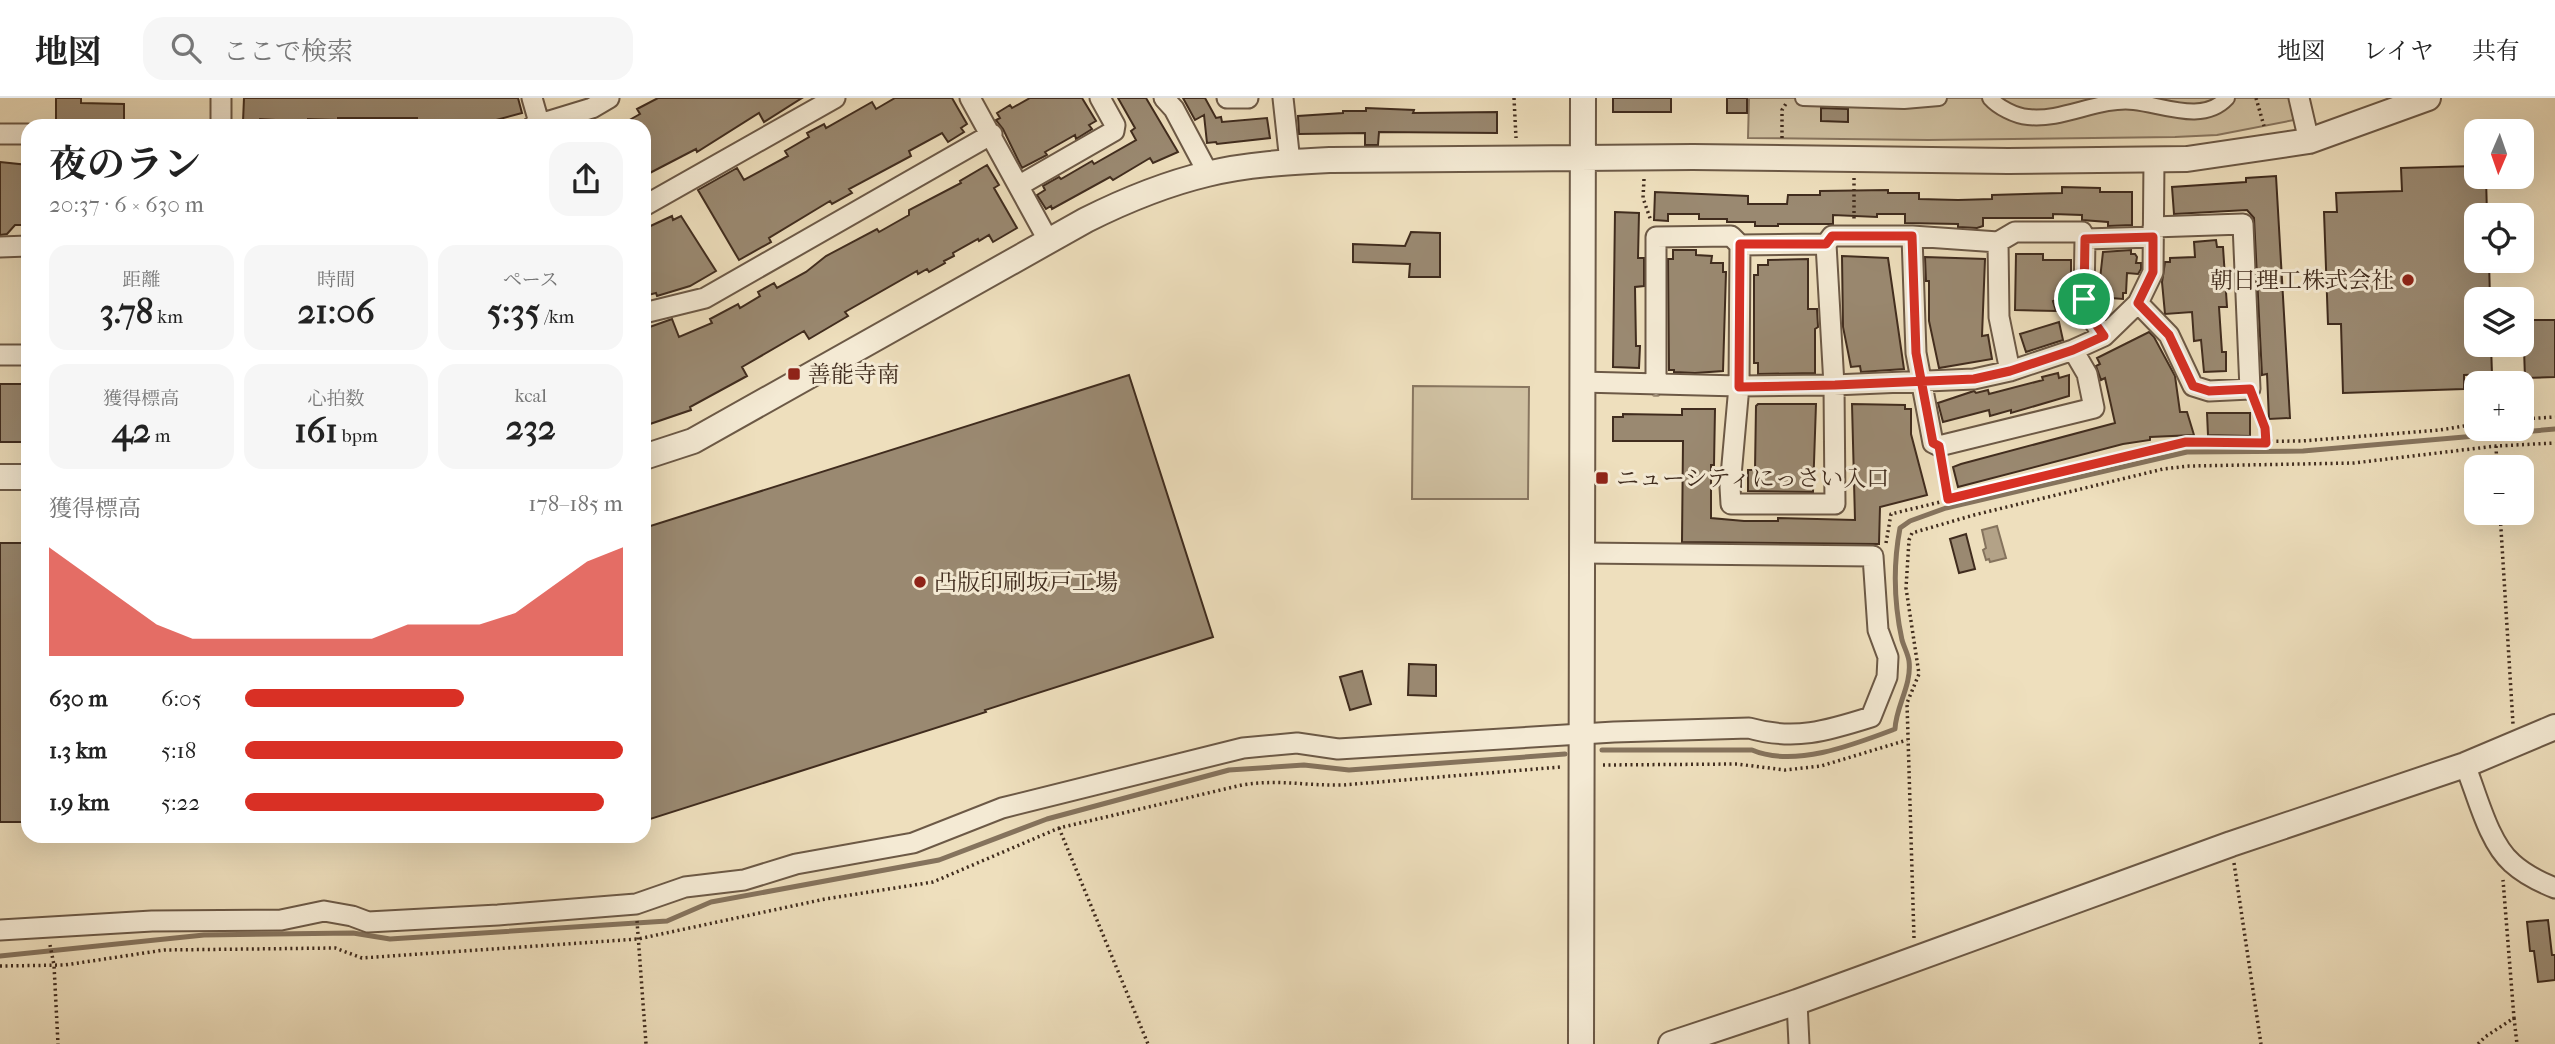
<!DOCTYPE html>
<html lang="ja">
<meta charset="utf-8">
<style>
:root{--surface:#fff;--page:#f6f6f6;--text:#222;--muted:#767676;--line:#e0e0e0;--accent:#d93025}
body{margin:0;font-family:"IM FELL French Canon","Noto Serif JP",serif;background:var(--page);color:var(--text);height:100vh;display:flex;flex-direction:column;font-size:26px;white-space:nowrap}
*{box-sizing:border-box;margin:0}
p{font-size:23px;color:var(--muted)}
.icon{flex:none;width:38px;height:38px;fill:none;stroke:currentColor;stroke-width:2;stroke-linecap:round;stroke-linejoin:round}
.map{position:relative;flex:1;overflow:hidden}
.side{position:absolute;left:21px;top:21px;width:630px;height:724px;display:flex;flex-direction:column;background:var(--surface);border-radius:21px;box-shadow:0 7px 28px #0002}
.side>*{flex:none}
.needle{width:46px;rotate:182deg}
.tools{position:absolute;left:2464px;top:21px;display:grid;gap:14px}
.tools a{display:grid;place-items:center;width:70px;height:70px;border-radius:14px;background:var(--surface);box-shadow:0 7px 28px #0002;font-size:35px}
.pin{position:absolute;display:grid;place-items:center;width:60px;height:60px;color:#fff;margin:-30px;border:4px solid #fff;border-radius:50%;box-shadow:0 2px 7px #0007}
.round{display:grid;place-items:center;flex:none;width:74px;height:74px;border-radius:21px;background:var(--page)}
.head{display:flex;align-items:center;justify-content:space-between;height:119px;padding:0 28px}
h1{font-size:38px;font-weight:700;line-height:52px}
.stats{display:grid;grid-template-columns:repeat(3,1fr);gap:10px;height:119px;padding:7px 28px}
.stats div{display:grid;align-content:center;border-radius:18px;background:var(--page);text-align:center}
.stats b{font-size:35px;font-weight:700}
.stats small{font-size:19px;font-weight:400}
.stats p{font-size:19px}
.chart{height:196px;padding:14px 28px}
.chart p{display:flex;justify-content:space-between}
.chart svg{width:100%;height:126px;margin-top:7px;fill:var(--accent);opacity:.7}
ul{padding:0 28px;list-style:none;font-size:23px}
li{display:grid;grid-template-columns:112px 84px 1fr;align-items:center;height:52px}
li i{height:18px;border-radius:9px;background:var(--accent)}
header{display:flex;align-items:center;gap:42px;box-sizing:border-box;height:98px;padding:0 35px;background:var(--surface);border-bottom:2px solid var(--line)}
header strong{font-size:33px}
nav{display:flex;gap:38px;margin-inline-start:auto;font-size:24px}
.search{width:490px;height:63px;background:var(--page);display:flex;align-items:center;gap:18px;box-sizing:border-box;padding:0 24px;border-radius:21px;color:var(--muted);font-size:26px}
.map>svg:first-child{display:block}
.green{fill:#d0c1a2;stroke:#887660;stroke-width:2}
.water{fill:#b3a287;stroke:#85735d;stroke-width:2}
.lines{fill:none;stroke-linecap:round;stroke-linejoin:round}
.stream{stroke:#85735d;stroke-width:5}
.building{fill:#9a8971;stroke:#402c1e;stroke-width:2}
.pedestrian-casing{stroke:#6c5946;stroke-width:18}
.minor-casing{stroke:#6c5946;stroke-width:23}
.tertiary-casing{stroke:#6c5946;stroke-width:28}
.path{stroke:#402c1e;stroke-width:3.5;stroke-dasharray:2 3.5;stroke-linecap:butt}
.pedestrian{stroke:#f4ead4;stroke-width:14}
.minor{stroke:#f4ead4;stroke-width:19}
.tertiary{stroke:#f4ead4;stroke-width:24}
.route-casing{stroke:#fff;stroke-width:14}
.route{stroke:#d93025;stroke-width:9}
.poi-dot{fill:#8f2418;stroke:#f4ead4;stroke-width:2.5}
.labels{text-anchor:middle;stroke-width:6;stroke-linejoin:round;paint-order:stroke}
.poi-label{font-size:23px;fill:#402c1e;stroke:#f4ead4;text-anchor:start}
</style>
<header>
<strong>地図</strong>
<div class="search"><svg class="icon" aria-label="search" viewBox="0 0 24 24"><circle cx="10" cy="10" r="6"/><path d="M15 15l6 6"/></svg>ここで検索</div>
<nav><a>地図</a><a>レイヤ</a><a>共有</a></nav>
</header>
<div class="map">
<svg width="2555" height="946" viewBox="0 0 2555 946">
<rect width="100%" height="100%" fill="#eedfbd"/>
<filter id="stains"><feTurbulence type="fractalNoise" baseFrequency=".00286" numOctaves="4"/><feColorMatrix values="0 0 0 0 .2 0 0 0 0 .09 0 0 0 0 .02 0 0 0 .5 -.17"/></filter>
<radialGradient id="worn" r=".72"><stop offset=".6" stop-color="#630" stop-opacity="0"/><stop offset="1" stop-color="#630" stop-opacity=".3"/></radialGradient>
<path class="green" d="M1749,0H2289L2294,22L2217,37L2175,39L1928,42L1748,40Z
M1413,288L1529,289L1528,401H1412Z"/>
<path class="water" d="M1997,428L2006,460L1990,464L1989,461L1986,462L1983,452L1986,450L1982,432Z"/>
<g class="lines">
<path class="stream" d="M1602,652H1752C1794,670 1853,647 1895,631C1896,608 1912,587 1909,563C1908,556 1904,549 1902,542C1894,505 1893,467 1900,430L1910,423L1946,410L2187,354L2303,353L2555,331
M0,858L204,837L353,835L390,841L667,823L711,804L939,762L1047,721L1229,672L1304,667L1349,672L1565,656"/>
</g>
<path class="building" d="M56,0H81V5L124,6V27L56,24Z
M244,0H518L522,15L485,25L417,23V20H338V22L308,21V24L260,21L259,24H243Z
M658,0H802L764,24L759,15L697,54L696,51L644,78V28H619L640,16L637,11Z
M895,0H952L967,26L961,30L964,34L948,44L942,35L909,53L911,58L849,91L852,95L832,106L830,103L769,140L771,144L739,162L698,92L737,70L744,82L788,58L785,53L809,39L807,35L824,26L826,30L872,4L876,11Z
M1030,0H1082L1096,23L1089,27L1092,31L1076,41L1075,37L1045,54L1047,57L1022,70L1003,31L996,22L1000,20L997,15L1010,7L1012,10Z
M1118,0H1146L1178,54L1153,65L1150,60L1113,82L1110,79L1052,111L1051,108L1046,111L1037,97L1045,92L1043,88L1059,79L1061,81L1092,63L1094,66L1136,42L1131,33L1135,30Z
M1183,0H1205L1216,20L1221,19L1222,24L1267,20L1270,40L1217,46L1216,44L1207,45L1204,17L1195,22Z
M1613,0H1671V14H1613Z
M1727,0H1747V15H1727Z
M1366,10L1414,12L1413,15L1497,14V35L1379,34L1378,47H1365V35L1299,36L1298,18L1343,15V13H1366Z
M1821,10L1848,11V24L1821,23Z
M0,64L28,67V127H15L7,136L0,137Z
M987,67L999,87L994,90L1017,130L993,144L989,137L979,143L978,141L953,155L954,158L944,163L945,165L929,174L927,171L918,176L917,173L845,214L848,218L809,241L804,233L742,269L747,278L690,309L691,312L644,328V231L672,221L679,239L712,225L710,221L738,206L740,210L760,198L758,194L774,185L777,190L806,174L826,158L877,131L879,134L909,117V112L961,85L960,83Z
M2476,68V79H2486L2487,117H2476V163H2489L2490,201H2476V247H2491L2492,276L2464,277V291L2343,295L2341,226H2328L2324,114H2337L2336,95L2402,93L2401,70Z
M2276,78L2290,320L2269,321L2267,276L2262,277L2254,120L2247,112L2174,116L2172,89L2246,84V80Z
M2062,89L2100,90V94H2132V127L2108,128V124L2082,122V117L2053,116V120H1983V128L1977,130L1958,129V126L1905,125V116H1877V119L1833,117V126H1778V128H1755V124H1727V121H1699V116H1668V123L1654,122L1655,94L1748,98V106H1787L1788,97H1820V93L1888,92V95H1919V101L1958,102L1992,101V97L2062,95Z
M1615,114L1639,115L1638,160H1644V188L1635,189L1636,248H1640L1639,270L1613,269Z
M672,118L673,122L681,118L716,173L690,188L657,198L656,195L644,198V131Z
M1411,134L1440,135V179H1409L1410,166L1353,164V146L1405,148Z
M2216,142L2217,149H2223L2227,209H2219L2222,254H2226V273L2204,274L2201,242L2194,243L2192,214L2165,216L2162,184L2165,164H2170V160L2195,159L2194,144Z
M1673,152H1696V157L1712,158L1711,165H1723V174H1726L1723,273L1695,275L1674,274V272H1669L1668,161H1673Z
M2131,152V156H2135L2137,159L2136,165H2141V171L2138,176L2127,175L2126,195H2123V201L2098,199L2103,154Z
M2016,156H2043V162H2071V188H2065L2067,198L2053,203L2056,213L2015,212Z
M1842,158L1888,160L1904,271L1861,274L1860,268L1851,269L1843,229Z
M1925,159L1985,161L1982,238L1988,237L1992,261L1939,270L1929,223V183H1926Z
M1808,161V211H1817L1818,229L1815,231V275L1758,276V265H1754V177H1758V167H1768V162Z
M2523,222H2555V279L2525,280Z
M2059,224L2063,242L2026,254L2020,236Z
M2149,234L2154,239L2175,278L2180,314H2187L2194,337L2150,339V342L2123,346L1958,389L1953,369L1961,366L2115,325L2105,280L2101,282L2096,268L2100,266L2097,260Z
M2058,275L2059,280L2069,277V298L2011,315V312L1990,318L1989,312L1943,324L1938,305L1974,293L1976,295L1988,292L1989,296L2043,282L2042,279Z
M1129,277L1213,539L985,612L986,614L644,723V430Z
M0,286H28V344H0Z
M1758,306H1816L1813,394L1748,393V372H1755L1756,308Z
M1852,306L1905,307V311H1911V336L1927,397L1880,409L1879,446L1682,444L1683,343H1613V319H1623V316L1682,317V311H1715L1714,367H1711V420L1744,423H1778V420L1855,422Z
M2207,315H2250V338L2208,337Z
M1966,436L1975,471L1959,475L1950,441Z
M0,445H28V724H0Z
M1409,566L1436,567V598L1408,597Z
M1362,573L1371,606L1350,612L1340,579Z
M2548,822L2552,857H2555V882L2538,884L2534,853H2530L2527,824Z"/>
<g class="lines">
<defs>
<path id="pedestrian" d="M1803,0L1904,3L1939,0
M1990,0C1998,9 2015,18 2028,19C2063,23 2099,0 2134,4C2163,7 2203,26 2227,0"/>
<path id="minor" d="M532,0L540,28
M970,0L1048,142
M1164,0L1174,11L1208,75
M1227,0H1248
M1283,0L1290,64
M2299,0L2309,43
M221,28V0
M533,28L592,10L609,0
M0,36H28
M1020,87L1114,33L1115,27L1100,0
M644,108L835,0
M1912,138L1916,255L1933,345L1939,348L2094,310L2087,276L2073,252
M2085,141L2153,139
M1998,144L1999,219L2010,273
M1740,147L1739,288L1730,389L1731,406H1835L1834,287L1826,146L1832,138H1912L1998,144L2015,134H2082L2085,141L2084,201L2088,215L2104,238
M0,149L28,148
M2138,205L2169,237L2193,288L2209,293L2250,291L2243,126L2153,129
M644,215L705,200L992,36
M0,257H28
M1581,284L1739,288L1834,287L1974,281L2010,273L2073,252L2104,238L2138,205L2153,174L2154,62
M1656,287V139L1731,138L1740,147L1826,146
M2465,667C2477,696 2488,744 2512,765C2524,776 2540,784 2555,790
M0,832L152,823L281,822L324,813L352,818L368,824L498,817L636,806L685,789L744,782L796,766L913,745L1002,710L1243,650L1297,645L1338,651L1614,634L1749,630C1794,643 1827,633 1871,619L1887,579L1888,559L1878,532L1873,458L1581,455
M1797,904L1799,946"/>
<path id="tertiary" d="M644,359L693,343L1086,122C1124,103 1165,86 1207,76C1247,66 1290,64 1331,62L1693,59L2008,63L2187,61L2309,43L2428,0
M0,379H28
M1581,946L1583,0
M1671,946L1797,904L2231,746L2465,667L2555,629"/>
</defs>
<use href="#pedestrian" class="pedestrian-casing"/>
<use href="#minor" class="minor-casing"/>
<use href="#tertiary" class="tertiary-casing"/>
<path class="path" d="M1514,0L1516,40
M2256,0L2264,28
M1782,40V12L1787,4
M1854,80V122
M1644,81L1643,100L1651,123
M2256,307L2265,330L2266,345
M2522,321L2555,319
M2496,348L2497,369
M1942,364L1948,401
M2500,415L2513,626
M1886,445L1891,416L2186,344L2302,343L2440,332L2476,326
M1603,667L1737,666L1785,672L1821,668L1907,642
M1059,730L1148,946
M2234,765L2261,946
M637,823L646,946
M1914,840L1907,605L1919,576L1906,490L1909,442L1912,435L1974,417L2163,371L2189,368L2354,365L2496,348L2555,345
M50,847L54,867L58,946
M0,868L65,867L164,852L335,850L362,860L638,841L825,801L933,784L1059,730L1242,687C1279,681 1307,688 1343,687L1560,669
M2514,920L2517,946
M2478,946L2485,939L2514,920L2503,782"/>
<use href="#pedestrian" class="pedestrian"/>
<use href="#minor" class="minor"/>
<use href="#tertiary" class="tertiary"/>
</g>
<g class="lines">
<defs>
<path id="route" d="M2084,201L2088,215L2104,238L2073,252L2010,273L1974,281L1835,287L1739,289L1740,146H1826L1832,138H1912L1916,255L1933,345L1939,348L1948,401L2186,344L2266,345L2265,330L2250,291L2209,293L2193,288L2169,237L2138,205L2153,174V139L2085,141L2084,201"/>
</defs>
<use href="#route" class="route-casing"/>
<use href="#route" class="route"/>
</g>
<g class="poi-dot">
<circle cx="2408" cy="182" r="7"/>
<rect x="787" y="269" width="14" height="14" rx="3.5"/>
<rect x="1595" y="373" width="14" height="14" rx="3.5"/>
<circle cx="920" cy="484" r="7"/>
</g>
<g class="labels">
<g class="poi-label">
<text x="2394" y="190" text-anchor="end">朝日理工株式会社</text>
<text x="808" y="284">善能寺南</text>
<text x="1616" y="388">ニューシティにっさい入口</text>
<text x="934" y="492">凸版印刷坂戸工場</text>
</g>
</g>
<rect width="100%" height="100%" filter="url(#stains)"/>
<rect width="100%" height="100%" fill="url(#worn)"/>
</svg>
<div class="tools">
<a><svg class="needle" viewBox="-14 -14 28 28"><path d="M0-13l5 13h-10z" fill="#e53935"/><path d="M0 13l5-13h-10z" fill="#767676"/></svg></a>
<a><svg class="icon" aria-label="locate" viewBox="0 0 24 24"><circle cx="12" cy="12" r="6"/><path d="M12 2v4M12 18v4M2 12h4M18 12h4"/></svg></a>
<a><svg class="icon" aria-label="layers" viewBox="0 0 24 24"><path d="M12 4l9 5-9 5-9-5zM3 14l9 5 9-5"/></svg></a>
<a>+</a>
<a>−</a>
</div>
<div class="pin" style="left:2084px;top:201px;background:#1e9e55"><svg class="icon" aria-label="arrive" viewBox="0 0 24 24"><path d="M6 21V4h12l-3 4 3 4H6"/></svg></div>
<section class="side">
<div class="head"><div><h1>夜のラン</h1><p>20:37 · 6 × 630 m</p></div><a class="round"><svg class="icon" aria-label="share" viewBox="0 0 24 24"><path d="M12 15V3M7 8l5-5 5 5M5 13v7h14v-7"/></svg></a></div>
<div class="stats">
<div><p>距離</p><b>3.78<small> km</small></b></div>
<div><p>時間</p><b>21:06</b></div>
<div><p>ペース</p><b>5:35<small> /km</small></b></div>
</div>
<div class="stats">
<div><p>獲得標高</p><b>42<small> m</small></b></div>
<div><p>心拍数</p><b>161<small> bpm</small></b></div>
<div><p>kcal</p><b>232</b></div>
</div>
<div class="chart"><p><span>獲得標高</span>178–185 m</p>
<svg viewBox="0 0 160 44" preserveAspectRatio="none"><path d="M0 44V6L10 15L20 24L30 33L40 38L50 38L60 38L70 38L80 38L90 38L100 33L110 33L120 33L130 29L140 20L150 11L160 6V44z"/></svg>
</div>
<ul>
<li><b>630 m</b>6:05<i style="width:58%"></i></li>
<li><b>1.3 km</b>5:18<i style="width:100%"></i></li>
<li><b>1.9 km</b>5:22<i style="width:95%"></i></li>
</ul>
</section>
</div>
